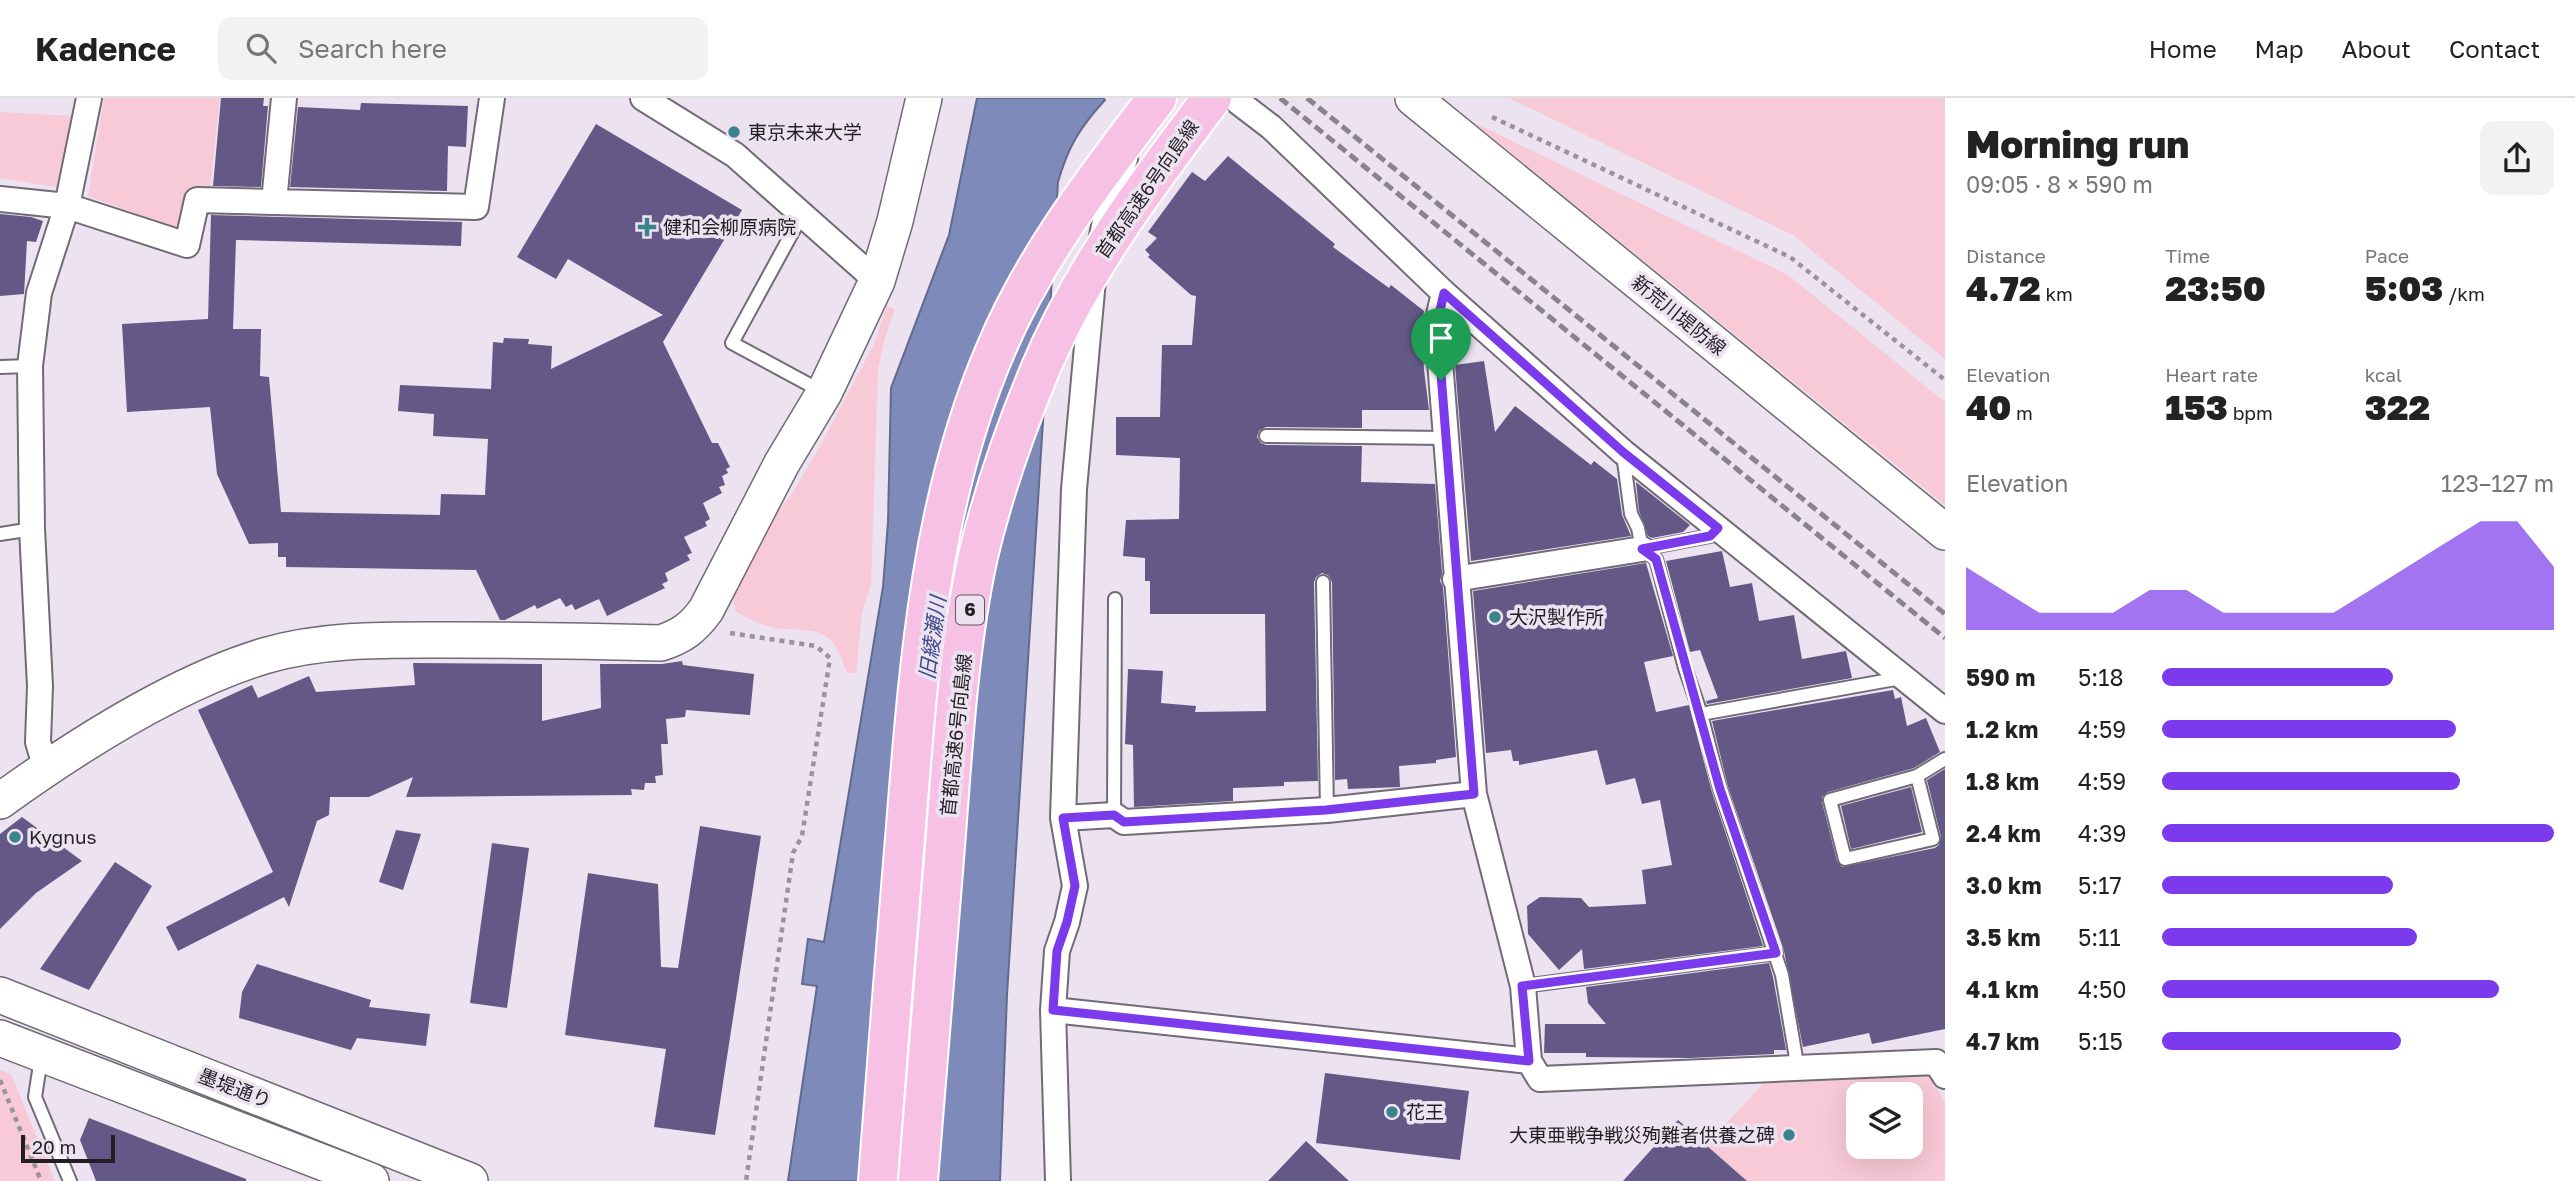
<!DOCTYPE html>
<meta charset="utf-8">
<style>
:root{--surface:#fff;--page:#f2f2f2;--text:#222;--muted:#767676;--line:#e0e0e0;--accent:#7c3aed}
body{margin:0;font-family:"Golos Text","Noto Sans JP",sans-serif;background:var(--page);color:var(--text);height:100vh;display:flex;flex-direction:column;font-size:26px;white-space:nowrap}
*{box-sizing:border-box;margin:0}
p{font-size:23px;color:var(--muted)}
.icon{flex:none;width:38px;height:38px;fill:none;stroke:currentColor;stroke-width:2;stroke-linecap:round;stroke-linejoin:round}
.map{position:relative;flex:1;overflow:hidden}
.sheet{display:flex;flex-direction:column;background:var(--surface);width:630px}
.sheet>*{flex:none}
.tools{position:absolute;left:1846px;top:984px;display:grid;gap:14px}
.tools a{display:grid;place-items:center;width:77px;height:77px;border-radius:14px;background:var(--surface);box-shadow:0 7px 28px #0002;font-size:35px}
.scale{position:absolute;left:21px;bottom:18px;width:94px;box-sizing:border-box;padding-left:7px;border:4px solid #221f24;border-top:0;font-size:19px;line-height:24px;white-space:nowrap;color:#221f24;-webkit-text-stroke:5px #ece2f0;paint-order:stroke}
.pin{position:absolute;display:grid;place-items:center;width:60px;height:60px;color:#fff;margin:-72px -30px;border-radius:50% 50% 50% 0;rotate:-45deg;box-shadow:0 0 7px #0007}
.pin .icon{rotate:45deg}
.round{display:grid;place-items:center;flex:none;width:74px;height:74px;border-radius:14px;background:var(--page)}
.overview{display:flex;align-items:center;justify-content:space-between;height:119px;padding:0 21px}
h1{font-size:38px;font-weight:800;line-height:52px}
.figures{display:grid;grid-template-columns:repeat(3,1fr);gap:10px;height:119px;padding:7px 21px}
.figures div{display:grid;align-content:center}
.figures b{font-size:35px;font-weight:800}
.figures small{font-size:19px;font-weight:400}
.figures p{font-size:19px}
.chart{height:196px;padding:14px 21px}
.chart p{display:flex;justify-content:space-between}
.chart svg{width:100%;height:126px;margin-top:7px;fill:var(--accent);opacity:.7}
ul{padding:0 21px;list-style:none;font-size:23px}
li{display:grid;grid-template-columns:112px 84px 1fr;align-items:center;height:52px}
li i{height:18px;border-radius:9px;background:var(--accent)}
header{display:flex;align-items:center;gap:42px;box-sizing:border-box;height:98px;padding:0 35px;background:var(--surface);border-bottom:2px solid var(--line)}
header strong{font-size:33px}
nav{display:flex;gap:38px;margin-inline-start:auto;font-size:24px}
.search{width:490px;height:63px;background:var(--page);display:flex;align-items:center;gap:18px;box-sizing:border-box;padding:0 24px;border-radius:14px;color:var(--muted);font-size:26px}
main{display:flex;flex:1;min-height:0}
.map>svg:first-child{display:block}
.green{fill:#f8c9d6;fill-rule:evenodd}
.water{fill:#7e8aba;stroke:#626a8d;stroke-width:2}
.building{fill:#645886}
.lines{fill:none;stroke-linecap:round;stroke-linejoin:round}
.lane-casing{stroke:#726a76;stroke-width:16}
.street-casing{stroke:#726a76;stroke-width:28}
.secondary-casing{stroke:#726a76;stroke-width:38}
.highway-casing{stroke:#fff;stroke-width:42}
.path{stroke:#9a939d;stroke-width:4.5;stroke-dasharray:5 5;stroke-linecap:butt}
.lane{stroke:#fff;stroke-width:12}
.street{stroke:#fff;stroke-width:24}
.secondary{stroke:#fff;stroke-width:35}
.highway{stroke:#f7c1e6;stroke-width:38}
.rail{stroke:#89838c;stroke-width:5;stroke-dasharray:10 5;stroke-linecap:butt}
.highway-bridge-casing{stroke:#fff;stroke-width:42;stroke-linecap:butt}
.highway-bridge{stroke:#f7c1e6;stroke-width:38}
.route-casing{stroke:#fff;stroke-width:14}
.route{stroke:#7c3aed;stroke-width:9}
.poi-dot{fill:#3c838d;stroke:#ece2f0;stroke-width:2.5}
.labels{text-anchor:middle;stroke-width:7;stroke-linejoin:round;paint-order:stroke}
.shield{fill:#ece2f0;stroke:#5f5a61;stroke-width:2}
.shield-label{font-size:18px;font-weight:bold;fill:#221f24}
.poi-label{font-size:19px;fill:#221f24;stroke:#ece2f0;text-anchor:start}
.street-label{font-size:19px;fill:#221f24;stroke:#ece2f0}
.water-label{font-size:21px;font-style:italic;fill:#3f4b89;stroke:#ece2f0}
</style>
<header>
<strong>Kadence</strong>
<div class="search"><svg class="icon" aria-label="search" viewBox="0 0 24 24"><circle cx="10" cy="10" r="6"/><path d="M15 15l6 6"/></svg>Search here</div>
<nav><a>Home</a><a>Map</a><a>About</a><a>Contact</a></nav>
</header>
<main>
<div class="map">
<svg width="1945" height="1083" viewBox="0 0 1945 1083">
<rect width="100%" height="100%" fill="#ece2f0"/>
<path class="green" d="M104,0H220L210,89L191,90L187,123L174,130L88,98Z
M1509,0H1945V261L1793,137Z
M0,14L76,18L67,81L56,89L0,80Z
M1473,24L1788,177L1945,304V407Z
M887,208L895,211L884,243L878,272L871,486L862,514L856,575H847C844,567 841,557 836,549C822,526 799,534 776,530C761,527 749,522 736,513L732,498L765,430L793,394L820,348L873,248Z
M0,972L11,976L55,1083H0Z
M1929,977L1945,1004V1083H1747L1706,1047L1763,986ZM1858,996H1911V1048H1858Z"/>
<path class="water" d="M977,0H1103L1105,2C1080,29 1068,49 1058,84L1007,897L1000,1083H788L817,888L802,886L808,841L824,844L883,489L888,424L891,290L949,137Z"/>
<path class="building" d="M221,0H264L263,8H268L261,89L213,88Z
M361,5L468,8L466,49L448,48L447,93L290,89L298,9L360,12Z
M596,26L742,112L663,244L712,345H718L730,369L726,371L728,375L722,378L725,387L719,389L722,395L703,405L710,421L705,424L707,428L684,439L692,455L687,457L690,462L665,475L668,483L662,486L665,490L607,518L599,501L575,512L572,506L566,509L560,500L537,511L535,507L505,522H500L476,472L286,469V459H278V445L249,446L217,376L210,309L127,314L122,226L208,221L211,117L462,124L461,148L236,142L233,231H261L260,278L269,279L281,414L440,417L441,396L485,397L488,341L433,338L434,316L398,313L400,287L491,291L493,244L503,245L504,240L529,241L528,246L552,248L551,271L663,217L568,161L556,181L517,159Z
M1228,58L1335,146L1333,149L1389,190L1391,187L1424,213L1422,226L1424,272L1429,312H1362V330L1266,329L1259,333L1257,339L1261,345L1266,347L1362,348L1361,384L1435,386L1442,475L1440,483L1443,489L1456,659L1436,662V665L1399,668L1400,689L1348,691L1347,681L1335,682L1332,484L1328,477L1322,475L1316,479L1314,484L1318,683L1284,684V688L1233,690V703L1134,709L1133,647L1125,646L1128,571L1163,573L1161,605L1196,608L1195,614L1266,613L1265,516H1150V483H1145V460L1123,458L1126,422L1179,421L1180,360L1116,357V319H1160L1162,247H1192L1196,198L1191,197L1148,159L1150,157L1145,152L1157,140L1148,134L1192,74L1205,83Z
M0,116L31,119L43,123L36,144L27,143L24,196L0,198Z
M1484,263L1495,334L1515,308L1591,367L1594,363L1617,381L1622,417L1631,438L1471,463L1455,267Z
M1636,384L1690,427L1683,434L1652,440L1648,438L1639,413Z
M1722,453L1730,489L1752,485L1759,523L1794,517L1802,561L1846,553L1852,580L1707,606L1706,603L1718,600L1700,552L1690,554L1666,463Z
M1646,465L1673,558L1644,564L1656,614L1689,607L1712,694L1763,848L1584,871L1582,851L1559,872L1528,836L1527,808L1540,799L1581,800L1589,809L1646,806L1642,772L1672,767L1660,702L1642,706L1635,680L1606,687L1597,652L1519,667V663H1513L1511,652L1486,655L1473,493Z
M682,563L683,567L754,576L750,617L686,612L685,619L666,621L668,646H661L663,677L655,678L656,685H645L644,692L631,691L632,697L406,699L413,679L369,699H330L329,717L317,723L289,809L284,799L178,853L166,829L273,774L198,612L252,587L258,600L309,578L316,594L415,587L413,565L542,566V623L601,610L600,566H662Z
M1893,592L1895,601L1901,599L1907,628L1926,620L1940,654L1914,670L1828,694L1822,699V704L1837,763L1842,769L1935,750L1939,747L1941,739L1927,682L1945,671V931L1872,946L1869,935L1803,949L1784,853L1728,689L1712,623Z
M1911,689L1922,734L1851,751L1841,708Z
M22,719L82,763L36,795L0,831V736Z
M700,728L761,738L715,1037L654,1029L666,951L565,937L588,775L658,786L661,869L678,870Z
M396,732L421,736L403,792L379,784Z
M492,745L529,750L507,910L470,905Z
M115,764L152,788L89,892L40,871Z
M1769,865L1773,879L1786,952H1774V956L1690,960L1586,959V955H1544L1545,926H1606L1588,905L1586,889Z
M257,866L371,902L369,909L430,916L426,948L357,940L351,952L239,920L242,894Z
M1325,975L1469,993L1460,1062L1316,1045Z
M89,1020L246,1081V1083H96L80,1042Z
M1678,1022L1706,1047L1747,1083H1623Z
M1306,1043L1349,1083H1268Z"/>
<g class="lines">
<defs>
<path id="lane" d="M803,115L732,245L821,293
M0,269L30,268
M1266,338L1446,340
M1623,356L1631,416L1638,430L1642,451L1656,461L1685,570L1701,616
M0,436L32,431
M1642,451L1710,438L1718,430
M1323,484L1327,712
M1917,678L1933,741L1845,761L1830,702L1917,678L1945,661
M1114,717L1115,501
M1523,888L1776,855
M41,960L35,999L70,1083
M1798,972L1782,877L1720,691L1701,616L1901,580"/>
<path id="street" d="M643,0L735,57L877,183
M1233,0L1271,29L1444,195L1623,354L1945,613
M0,101L67,108L187,147L197,102L476,109L492,0
M274,104L284,0
M1101,143L1110,98L1125,61
M1444,195L1437,225L1474,696L1523,888L1529,963
M1455,481L1642,451
M46,671L38,644L40,588L32,431L30,268L39,195L67,108L89,0
M1063,720L1114,717L1124,724L1327,712L1474,696
M1053,912L1529,963L1540,981L1936,964L1945,978
M1058,1083L1053,912L1057,853L1067,824L1075,788L1063,720L1074,391L1093,182"/>
<path id="secondary" d="M1413,0L1945,434
M0,703C75,649 175,585 264,558C325,540 391,542 454,542C523,542 592,543 661,545C682,538 693,530 706,512L782,365L824,295L877,183L895,123L924,0
M0,897L470,1083
M0,940L371,1083"/>
<path id="highway" d="M878,1083C887,965 896,846 906,728C919,566 931,401 996,251C1035,158 1097,79 1157,0"/>
</defs>
<use href="#lane" class="lane-casing"/>
<use href="#street" class="street-casing"/>
<use href="#secondary" class="secondary-casing"/>
<use href="#highway" class="highway-casing"/>
<path class="path" d="M1492,19L1790,159L1945,282
M730,535L816,548L830,560L802,738L793,755L746,1083
M0,982L41,1083"/>
<use href="#lane" class="lane"/>
<use href="#street" class="street"/>
<use href="#secondary" class="secondary"/>
<use href="#highway" class="highway"/>
<path class="rail" d="M1280,0L1945,540
M1307,0L1945,516"/>
<defs>
<path id="highway-bridge" d="M918,1083C926,976 935,869 944,761C952,663 957,554 978,458C993,395 1015,332 1040,272C1082,172 1147,86 1212,0"/>
</defs>
<use href="#highway-bridge" class="highway-bridge-casing"/>
<use href="#highway-bridge" class="highway-bridge"/>
</g>
<g class="lines">
<defs>
<path id="route" d="M1444,195L1623,354L1718,430L1710,438L1642,451L1656,461L1720,691L1776,855L1522,888L1529,963L1053,912L1057,853L1067,824L1075,788L1063,720L1114,717L1124,724L1326,712L1474,696L1437,225Z"/>
</defs>
<use href="#route" class="route-casing"/>
<use href="#route" class="route"/>
</g>
<g class="poi-dot">
<circle cx="734" cy="34" r="7"/>
<path d="M643.5 118.5h7v7h7v7h-7v7h-7v-7h-7v-7h7z"/>
<circle cx="1495" cy="519" r="7"/>
<circle cx="15" cy="739" r="7"/>
<circle cx="1392" cy="1014" r="7"/>
<circle cx="1789" cy="1037" r="7"/>
</g>
<g class="labels">
<rect class="shield" x="956" y="497.5" width="28" height="29" rx="5"/>
<g class="shield-label">
<text x="970" y="518">6</text>
</g>
<g class="poi-label">
<text x="748" y="41">東京未来大学</text>
<text x="663" y="136">健和会柳原病院</text>
<text x="1509" y="526">大沢製作所</text>
<text x="29" y="746">Kygnus</text>
<text x="1406" y="1021">花王</text>
<text x="1775" y="1044" text-anchor="end">大東亜戦争戦災殉難者供養之碑</text>
</g>
<g class="street-label">
<text transform="translate(1147 91) rotate(-55)" y="7">首都高速6号向島線</text>
<text transform="translate(1679 217) rotate(39)" y="7">新荒川堤防線</text>
<text transform="translate(956 637) rotate(-84)" y="7">首都高速6号向島線</text>
<text transform="translate(235 990) rotate(21)" y="7">墨堤通り</text>
</g>
<g class="water-label">
<text transform="translate(933 540) rotate(-82)" y="7">旧綾瀬川</text>
</g>
</g>
</svg>
<div class="tools">
<a><svg class="icon" aria-label="layers" viewBox="0 0 24 24"><path d="M12 4l9 5-9 5-9-5zM3 14l9 5 9-5"/></svg></a>
</div>
<div class="scale">20 m</div>
<div class="pin" style="left:1441px;top:282px;background:#1e9e55"><svg class="icon" aria-label="arrive" viewBox="0 0 24 24"><path d="M6 21V4h12l-3 4 3 4H6"/></svg></div>
</div>
<section class="sheet">
<div class="overview"><div><h1>Morning run</h1><p>09:05 · 8 × 590 m</p></div><a class="round"><svg class="icon" aria-label="share" viewBox="0 0 24 24"><path d="M12 15V3M7 8l5-5 5 5M5 13v7h14v-7"/></svg></a></div>
<div class="figures">
<div><p>Distance</p><b>4.72<small> km</small></b></div>
<div><p>Time</p><b>23:50</b></div>
<div><p>Pace</p><b>5:03<small> /km</small></b></div>
</div>
<div class="figures">
<div><p>Elevation</p><b>40<small> m</small></b></div>
<div><p>Heart rate</p><b>153<small> bpm</small></b></div>
<div><p>kcal</p><b>322</b></div>
</div>
<div class="chart"><p><span>Elevation</span>123–127 m</p>
<svg viewBox="0 0 160 44" preserveAspectRatio="none"><path d="M0 44V22L10 30L20 38L30 38L40 38L50 30L60 30L70 38L80 38L90 38L100 38L110 30L120 22L130 14L140 6L150 6L160 22V44z"/></svg>
</div>
<ul>
<li><b>590 m</b>5:18<i style="width:59%"></i></li>
<li><b>1.2 km</b>4:59<i style="width:75%"></i></li>
<li><b>1.8 km</b>4:59<i style="width:76%"></i></li>
<li><b>2.4 km</b>4:39<i style="width:100%"></i></li>
<li><b>3.0 km</b>5:17<i style="width:59%"></i></li>
<li><b>3.5 km</b>5:11<i style="width:65%"></i></li>
<li><b>4.1 km</b>4:50<i style="width:86%"></i></li>
<li><b>4.7 km</b>5:15<i style="width:61%"></i></li>
</ul>
</section>
</main>
